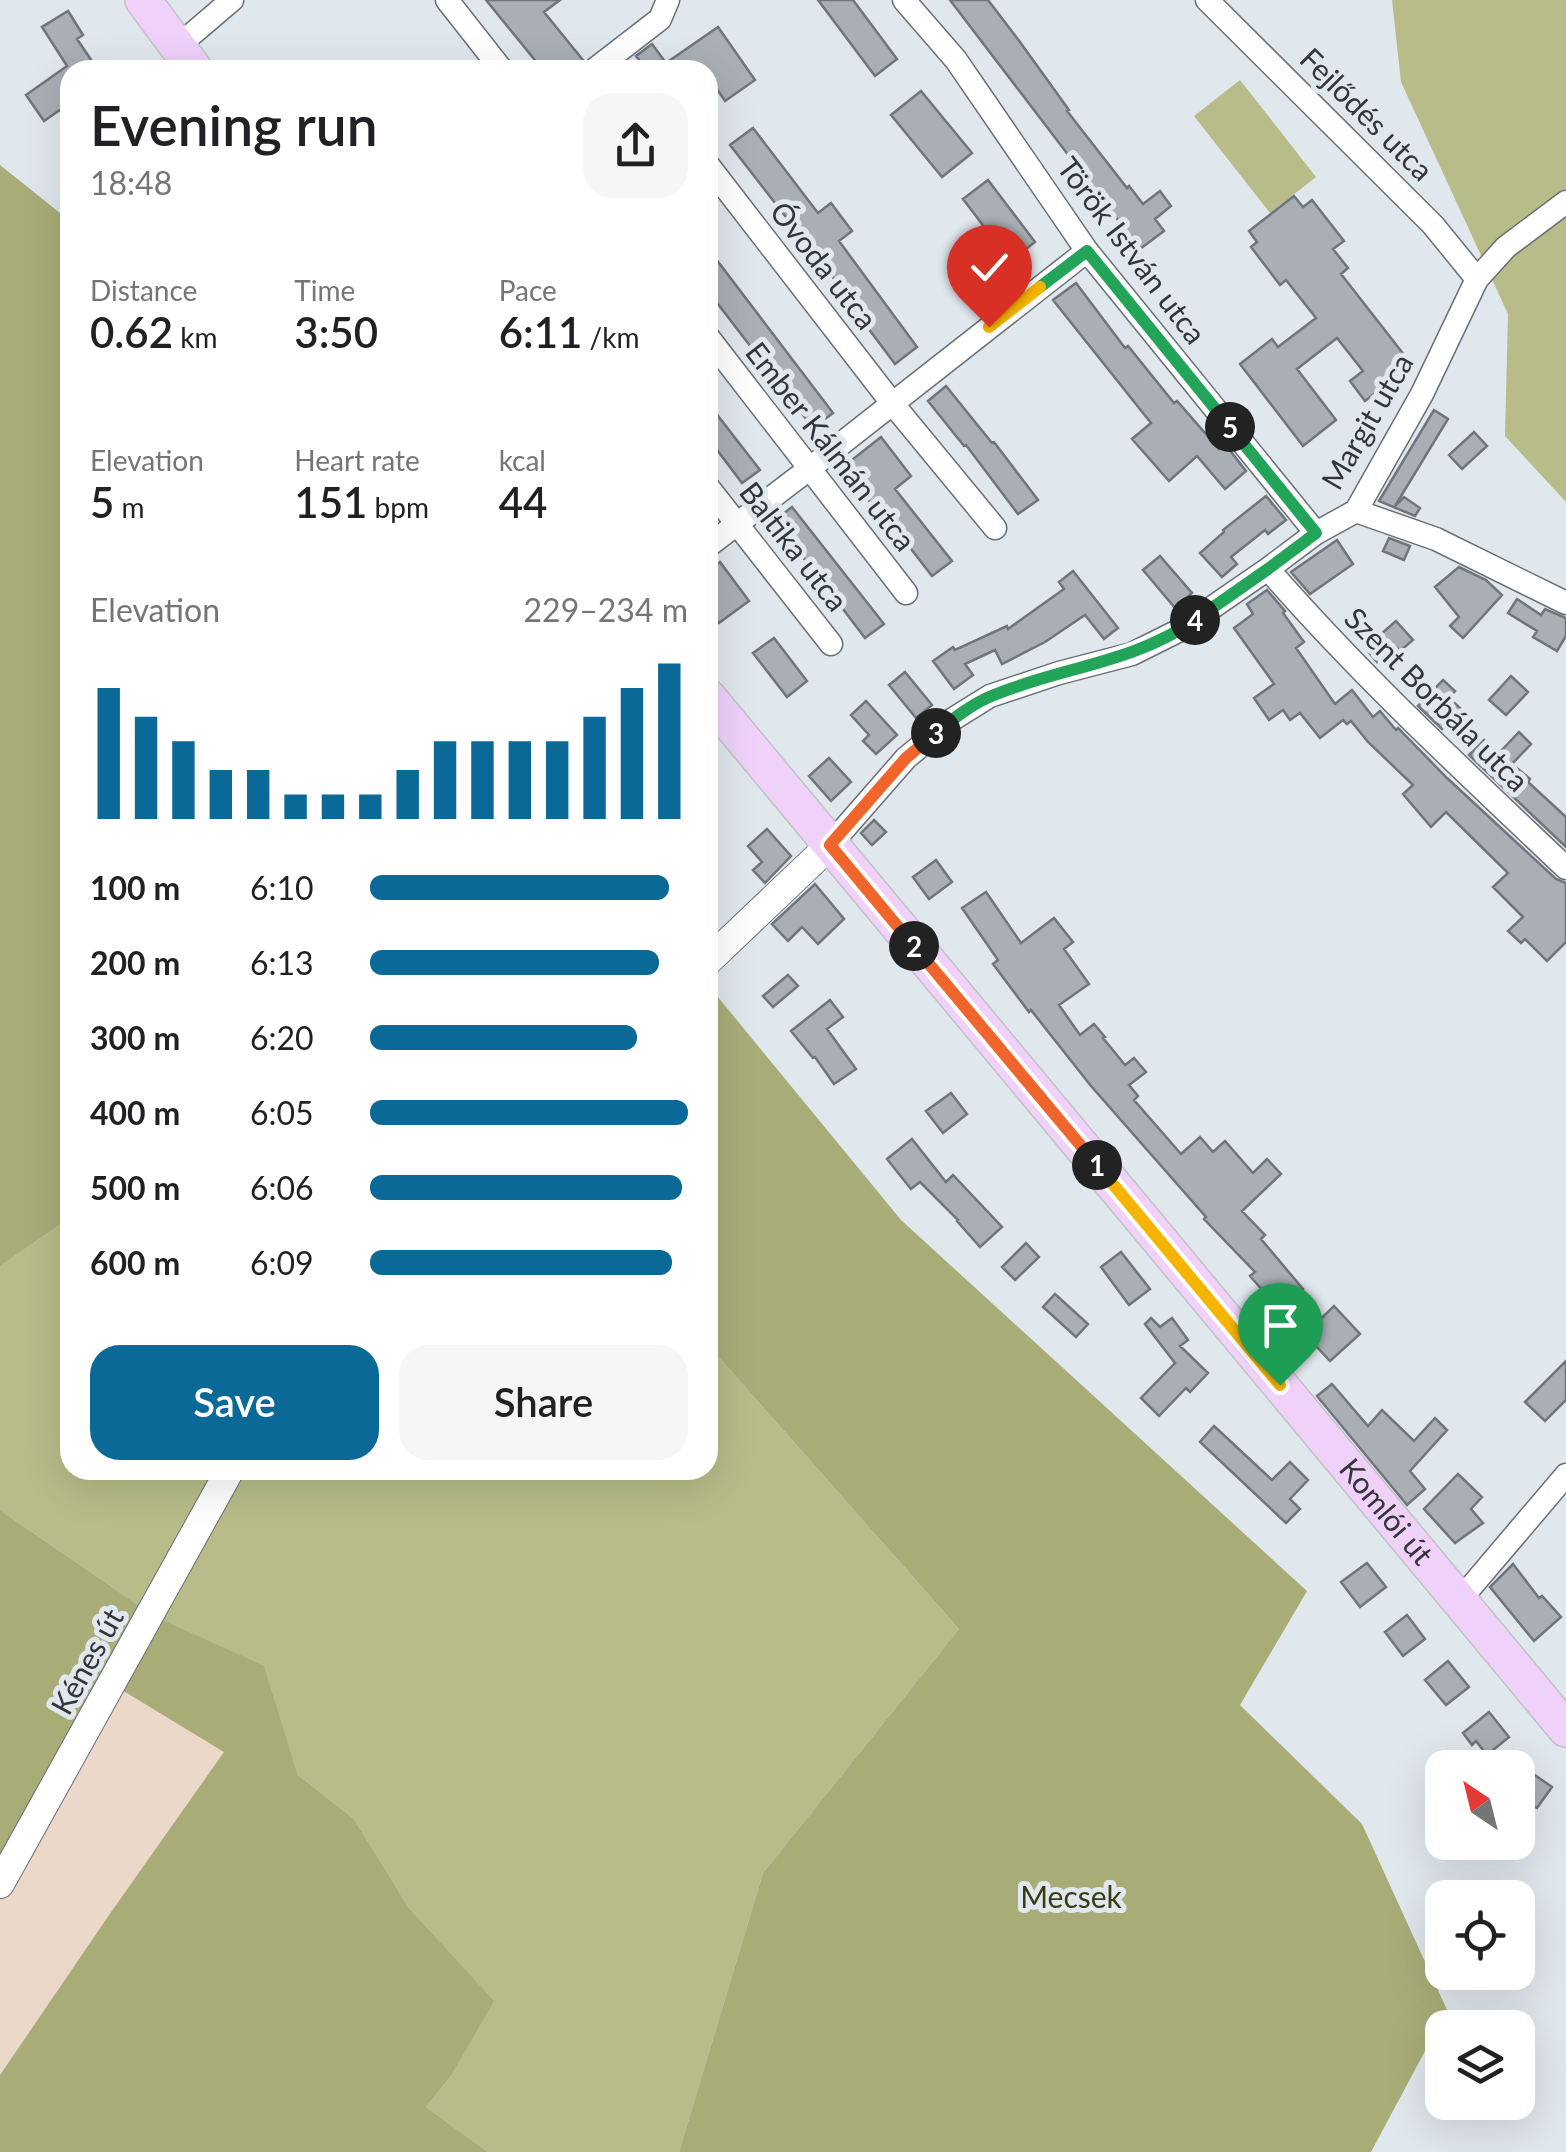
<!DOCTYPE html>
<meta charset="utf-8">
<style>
:root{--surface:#fff;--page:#f6f6f6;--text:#202124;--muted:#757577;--accent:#0b6998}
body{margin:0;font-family:Lato,sans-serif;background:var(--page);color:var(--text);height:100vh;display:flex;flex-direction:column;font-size:38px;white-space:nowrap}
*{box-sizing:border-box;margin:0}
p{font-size:32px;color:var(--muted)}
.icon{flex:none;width:55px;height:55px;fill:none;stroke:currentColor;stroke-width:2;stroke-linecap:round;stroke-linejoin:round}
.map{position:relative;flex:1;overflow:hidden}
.sheet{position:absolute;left:60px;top:60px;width:658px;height:1420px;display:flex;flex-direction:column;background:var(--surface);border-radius:30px;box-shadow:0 10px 40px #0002}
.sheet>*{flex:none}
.needle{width:65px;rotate:325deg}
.buttons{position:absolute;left:1425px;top:1750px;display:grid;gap:20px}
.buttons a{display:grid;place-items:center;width:110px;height:110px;border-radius:20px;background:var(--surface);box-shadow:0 10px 40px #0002;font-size:50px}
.pin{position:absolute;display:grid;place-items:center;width:85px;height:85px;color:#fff;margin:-102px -42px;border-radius:50% 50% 50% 0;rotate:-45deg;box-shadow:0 0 10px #0007}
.pin .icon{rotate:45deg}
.km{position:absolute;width:50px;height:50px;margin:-25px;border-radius:50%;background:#222;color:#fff;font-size:28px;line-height:50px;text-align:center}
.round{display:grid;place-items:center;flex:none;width:105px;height:105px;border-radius:30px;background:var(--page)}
.headline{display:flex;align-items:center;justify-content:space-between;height:170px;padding:0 30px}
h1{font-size:55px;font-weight:600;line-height:75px}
.metrics{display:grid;grid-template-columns:repeat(3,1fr);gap:15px;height:170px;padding:10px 30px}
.metrics div{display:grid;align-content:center}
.metrics b{font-size:42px;font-weight:600}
.metrics small{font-size:28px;font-weight:400}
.metrics p{font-size:28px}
.chart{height:280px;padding:20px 30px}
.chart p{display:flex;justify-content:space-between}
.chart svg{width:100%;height:180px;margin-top:10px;stroke:var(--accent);stroke-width:6}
.cta{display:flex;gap:20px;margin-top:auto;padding:20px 30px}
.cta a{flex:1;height:115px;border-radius:30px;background:var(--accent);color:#fff;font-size:40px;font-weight:600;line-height:115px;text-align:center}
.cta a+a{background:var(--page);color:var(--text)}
ul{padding:0 30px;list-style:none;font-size:32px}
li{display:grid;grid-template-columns:160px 120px 1fr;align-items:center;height:75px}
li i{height:25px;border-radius:12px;background:var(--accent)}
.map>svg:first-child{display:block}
.industrial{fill:#ebd8c8}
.green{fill:#b7bc88}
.forest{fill:#a8ad78}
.building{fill:#a9afb5;stroke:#6f757a;stroke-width:2.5}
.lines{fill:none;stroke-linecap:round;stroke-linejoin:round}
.minor-casing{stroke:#696f74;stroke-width:25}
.tertiary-casing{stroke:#696f74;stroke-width:30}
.primary-casing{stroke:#c2c2c3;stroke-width:38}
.minor{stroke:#fff;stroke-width:22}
.tertiary{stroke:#fff;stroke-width:28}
.primary{stroke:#efd1fa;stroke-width:35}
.split-1-casing{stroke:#fff;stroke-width:20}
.split-2-casing{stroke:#fff;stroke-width:20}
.split-3-casing{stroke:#fff;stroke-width:20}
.split-4-casing{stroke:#fff;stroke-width:20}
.split-5-casing{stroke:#fff;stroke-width:20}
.split-6-casing{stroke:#fff;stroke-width:20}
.split-7-casing{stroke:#fff;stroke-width:20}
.split-1{stroke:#f5b400;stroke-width:12}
.split-2{stroke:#f0652b;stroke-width:12}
.split-3{stroke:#f0652b;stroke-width:12}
.split-4{stroke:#22a559;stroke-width:12}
.split-5{stroke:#22a559;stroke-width:12}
.split-6{stroke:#22a559;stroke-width:12}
.split-7{stroke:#f5b400;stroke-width:12}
.labels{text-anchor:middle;stroke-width:10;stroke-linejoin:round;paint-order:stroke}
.street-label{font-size:30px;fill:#333538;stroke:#e0e7ed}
.park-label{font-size:30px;fill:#3a3c13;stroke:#e0e7ed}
</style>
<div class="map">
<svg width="1566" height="2152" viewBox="0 0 1566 2152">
<rect width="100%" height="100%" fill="#e0e7ed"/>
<path class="industrial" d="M112,1683L225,1752L109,1915L0,2075V1861Z"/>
<path class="green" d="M1392,0H1566V502L1505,436L1508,314L1401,82Z
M1240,80L1316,177L1270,213L1194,116Z
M70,1218V1470H708V1345L959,1629L763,1873L679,2152H488L426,2107L451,2076L493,2001L409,1908L354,1819L298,1775L264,1667L154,1616L0,1510V1266Z"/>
<path class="forest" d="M0,165L70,221V1218L0,1266Z
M708,985L901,1220L1307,1591L1240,1705L1362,1824L1447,2010L1371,2152H679L763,1873L959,1629L708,1345Z
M0,1510L154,1616L264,1666L298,1775L354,1819L409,1908L494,2001L451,2076L426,2107L488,2152H0V2075L109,1915L224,1752L112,1684L0,1861Z"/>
<path class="building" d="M486,0H560L544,12L583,60L572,70H543Z
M818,0H853L897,59L875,76Z
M950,0H988L1020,42L1069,110L1067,111L1127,188L1129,186L1143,204L1160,191L1171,206L1155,219L1164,231L1140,249Z
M68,11L83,35L77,39L98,70H70V103L44,121L26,95L67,66L42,27Z
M718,27L755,80L725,101L708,76V70H647L636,56L652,44L666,63Z
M921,91L972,153L942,177L891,115Z
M753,128L818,213L831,203L852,231L839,241L917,347L895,364L850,304L852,302L730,145Z
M988,180L1035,242L1010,261L963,199Z
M1294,196L1303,207L1312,200L1344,241L1333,249L1348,268L1341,274L1412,365L1365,401L1350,381L1363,371L1337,338L1297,369L1336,420L1303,446L1240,364L1272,339L1278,347L1316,318L1286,280L1280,285L1251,247L1257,242L1249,231Z
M716,259L833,413L813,428L708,291V266Z
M1076,283L1125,348L1128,346L1174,403L1177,401L1219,449L1225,444L1246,471L1225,489L1197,456L1169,481L1132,439L1151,423L1053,300Z
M946,386L992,443L994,442L1038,500L1018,514L966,445L964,446L928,401Z
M708,403L760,470L742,483L708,438Z
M1434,410L1448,419L1395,506L1404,497L1420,508L1415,516L1379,501Z
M1474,432L1487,446L1462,469L1449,455Z
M881,437L911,476L895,489L952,561L932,576L876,504L873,506L843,467Z
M1266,496L1286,520L1268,534L1265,530L1231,557L1237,564L1222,577L1200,553L1224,532L1223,530Z
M792,507L884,624L865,638L811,567L773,522Z
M1389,538L1410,546L1404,560L1383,551Z
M1337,540L1353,564L1310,594L1291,572Z
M1160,556L1192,593L1175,608L1143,570Z
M720,562L749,601L719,623L708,606V571Z
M1459,567L1486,580L1502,595L1463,638L1450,626L1459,617L1435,587Z
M1073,571L1118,628L1104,639L1085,615L1045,642L1002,664L995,650L965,664L973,675L954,689L933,661L953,647L955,650L1007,626L1008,629L1064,589L1059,582Z
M1267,590L1285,611L1283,613L1304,642L1296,648L1335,704L1352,690L1373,717L1380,711L1396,730L1398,728L1447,778L1556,879L1566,883V942L1547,961L1525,939L1521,943L1508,931L1523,917L1493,887L1508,873L1446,812L1431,827L1403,794L1413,785L1368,742L1351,721L1347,724L1343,720L1320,738L1300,713L1290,720L1283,710L1269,720L1254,698L1274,684L1234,628L1253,614L1247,604Z
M1517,599L1541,615L1545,609L1566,618V636L1557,651L1533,637L1537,631L1508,613Z
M1396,621L1413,640L1400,651L1395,646L1377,662L1365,648Z
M774,638L807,681L787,697L753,653Z
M905,672L932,705L916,718L889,685Z
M1511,676L1528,692L1506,715L1489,700Z
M1443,680L1455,691L1449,698L1461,709L1442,729L1418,706Z
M866,701L897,735L876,754L863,741L869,735L851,715Z
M1519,732L1531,744L1512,764L1530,779L1528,782L1566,817V847L1469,755L1484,740L1498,754Z
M829,758L851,782L831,801L809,776Z
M874,820L886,832L872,845L861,833Z
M767,829L791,856L765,883L753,870L762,862L748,846Z
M936,860L952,882L929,899L913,877Z
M815,884L844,919L818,944L802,927L788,941L772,924Z
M986,892L1021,943L1054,918L1073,942L1064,949L1089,984L1059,1005L1080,1035L1094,1024L1105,1037L1103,1038L1125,1065L1134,1058L1146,1072L1129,1085L1138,1096L1134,1100L1181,1154L1200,1137L1213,1152L1225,1141L1253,1173L1267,1159L1281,1174L1242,1211L1265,1235L1261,1239L1303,1289L1279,1309L1250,1276L1255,1272L1204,1219L1206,1217L1091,1086L1031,1010L1029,1012L993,964L998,960L962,908Z
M788,975L798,986L773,1007L763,996Z
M830,1000L843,1017L827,1029L856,1069L834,1084L815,1057L813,1058L791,1031Z
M951,1093L967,1114L943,1133L926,1111Z
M912,1139L946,1182L953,1175L1002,1227L980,1247L957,1221L958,1220L920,1182L911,1189L887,1159Z
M1026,1243L1039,1257L1015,1280L1002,1267Z
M1121,1252L1150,1289L1129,1305L1101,1267Z
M1055,1294L1088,1324L1076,1337L1043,1307Z
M1334,1306L1360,1334L1330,1361L1305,1334Z
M1151,1318L1160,1327L1172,1318L1188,1340L1180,1346L1208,1373L1190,1392L1186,1388L1159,1416L1141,1398L1175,1363L1145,1324Z
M1566,1361V1400L1545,1421L1525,1402Z
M1332,1384L1368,1426L1382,1410L1414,1441L1435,1418L1447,1430L1410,1471L1425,1489L1407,1505L1317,1396Z
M1214,1426L1272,1480L1290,1462L1308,1480L1290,1499L1300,1509L1286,1523L1200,1442Z
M1458,1474L1482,1497L1471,1509L1483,1523L1455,1543L1424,1509Z
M1367,1563L1386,1587L1360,1607L1341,1582Z
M1513,1564L1539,1598L1542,1596L1561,1617L1534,1641L1490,1587Z
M1407,1615L1425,1639L1403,1656L1385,1632Z
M1448,1661L1469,1687L1446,1705L1425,1680Z
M1489,1712L1509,1737L1487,1755L1476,1741L1472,1745L1463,1733Z
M1529,1771L1552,1787L1537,1808L1533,1806L1518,1827V1788Z"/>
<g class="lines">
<defs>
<path id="minor" d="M447,0L502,70
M904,0L956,60L1087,251L1316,533
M1207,0L1433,225L1477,279
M178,46L232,0
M594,70L660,19L668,0
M708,165L892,403L995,528
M708,337L906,593
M708,487L831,644
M1356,511L1436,539L1566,603
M708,546L809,469L1087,251
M1268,569C1361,676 1464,771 1566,868
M830,845L906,758L953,719L990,696L1059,673L1132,654L1178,631L1268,569L1316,533L1356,511L1422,394L1477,279L1506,247L1566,202
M1459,1601L1566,1475"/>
<path id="tertiary" d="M708,961L830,845
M0,1884L230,1470"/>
<g id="primary">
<path d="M143,0L195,70"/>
<path id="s1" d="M708,697L1566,1729"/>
</g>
</defs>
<use href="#minor" class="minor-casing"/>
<use href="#tertiary" class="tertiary-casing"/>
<use href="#primary" class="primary-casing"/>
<use href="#minor" class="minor"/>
<use href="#tertiary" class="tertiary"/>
<use href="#primary" class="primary"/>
</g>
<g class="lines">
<defs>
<path id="split-1" d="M1097,1165L1280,1385"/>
<path id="split-2" d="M914,946L1097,1165"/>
<path id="split-3" d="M914,946L830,845L906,758L936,733"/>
<path id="split-4" d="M936,733C953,719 973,703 994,695C1062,667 1133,663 1195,620"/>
<path id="split-5" d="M1195,620L1268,569L1316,533L1230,427"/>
<path id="split-6" d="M1040,287L1087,251L1230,427"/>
<path id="split-7" d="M989,327L1040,287"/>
</defs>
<use href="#split-1" class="split-1-casing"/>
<use href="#split-2" class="split-2-casing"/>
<use href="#split-3" class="split-3-casing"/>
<use href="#split-4" class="split-4-casing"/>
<use href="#split-5" class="split-5-casing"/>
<use href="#split-6" class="split-6-casing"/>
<use href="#split-7" class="split-7-casing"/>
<use href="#split-1" class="split-1"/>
<use href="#split-2" class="split-2"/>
<use href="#split-3" class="split-3"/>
<use href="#split-4" class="split-4"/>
<use href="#split-5" class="split-5"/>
<use href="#split-6" class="split-6"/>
<use href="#split-7" class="split-7"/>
</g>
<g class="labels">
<g class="street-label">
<text transform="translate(1366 115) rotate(45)" y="10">Fejlődés utca</text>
<text transform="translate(1131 251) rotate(53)" y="10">Török István utca</text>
<text transform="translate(823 266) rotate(52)" y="10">Óvoda utca</text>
<text transform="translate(1368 422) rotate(-60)" y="10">Margit utca</text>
<text transform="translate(830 447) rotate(52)" y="10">Ember Kálmán utca</text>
<text transform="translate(793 547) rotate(52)" y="10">Baltika utca</text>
<text transform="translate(1436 700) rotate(45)" y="10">Szent Borbála utca</text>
<text dy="10" stroke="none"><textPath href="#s1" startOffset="1060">Komlói út</textPath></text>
<text transform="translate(88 1662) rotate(-61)" y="10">Kénes út</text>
</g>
<g class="park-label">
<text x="1071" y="1908">Mecsek</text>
</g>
</g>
</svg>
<div class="buttons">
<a><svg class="needle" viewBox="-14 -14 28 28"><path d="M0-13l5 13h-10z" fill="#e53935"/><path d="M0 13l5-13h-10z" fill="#757577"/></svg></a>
<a><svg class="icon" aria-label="locate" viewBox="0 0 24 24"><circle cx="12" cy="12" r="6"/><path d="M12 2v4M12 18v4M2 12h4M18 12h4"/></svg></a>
<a><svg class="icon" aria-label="layers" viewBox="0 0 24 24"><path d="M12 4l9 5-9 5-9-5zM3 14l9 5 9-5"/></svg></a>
</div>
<div class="pin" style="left:1280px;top:1385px;background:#1e9e55"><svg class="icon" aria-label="arrive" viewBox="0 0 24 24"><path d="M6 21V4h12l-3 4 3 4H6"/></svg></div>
<div class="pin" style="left:989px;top:327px;background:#d93025"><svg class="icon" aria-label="check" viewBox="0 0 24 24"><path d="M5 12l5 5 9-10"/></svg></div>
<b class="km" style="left:1097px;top:1165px">1</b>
<b class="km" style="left:914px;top:946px">2</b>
<b class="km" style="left:936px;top:733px">3</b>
<b class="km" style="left:1195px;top:620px">4</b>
<b class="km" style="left:1230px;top:427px">5</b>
<section class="sheet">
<div class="headline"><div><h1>Evening run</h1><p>18:48</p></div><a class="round"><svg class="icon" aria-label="share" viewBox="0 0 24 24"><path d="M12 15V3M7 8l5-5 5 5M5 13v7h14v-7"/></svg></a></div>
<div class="metrics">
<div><p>Distance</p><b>0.62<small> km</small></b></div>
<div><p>Time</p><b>3:50</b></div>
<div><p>Pace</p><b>6:11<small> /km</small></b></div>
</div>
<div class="metrics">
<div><p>Elevation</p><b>5<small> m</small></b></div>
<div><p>Heart rate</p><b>151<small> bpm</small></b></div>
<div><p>kcal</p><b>44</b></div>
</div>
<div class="chart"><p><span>Elevation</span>229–234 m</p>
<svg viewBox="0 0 160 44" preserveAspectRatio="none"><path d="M5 44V12M15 44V19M25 44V25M35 44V32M45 44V32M55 44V38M65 44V38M75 44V38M85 44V32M95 44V25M105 44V25M115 44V25M125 44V25M135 44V19M145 44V12M155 44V6"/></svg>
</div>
<ul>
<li><b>100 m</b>6:10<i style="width:94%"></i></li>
<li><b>200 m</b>6:13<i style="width:91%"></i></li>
<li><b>300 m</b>6:20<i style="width:84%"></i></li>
<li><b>400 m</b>6:05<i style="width:100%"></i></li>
<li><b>500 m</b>6:06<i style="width:98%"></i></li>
<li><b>600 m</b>6:09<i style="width:95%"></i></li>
</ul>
<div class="cta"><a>Save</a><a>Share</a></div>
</section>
</div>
